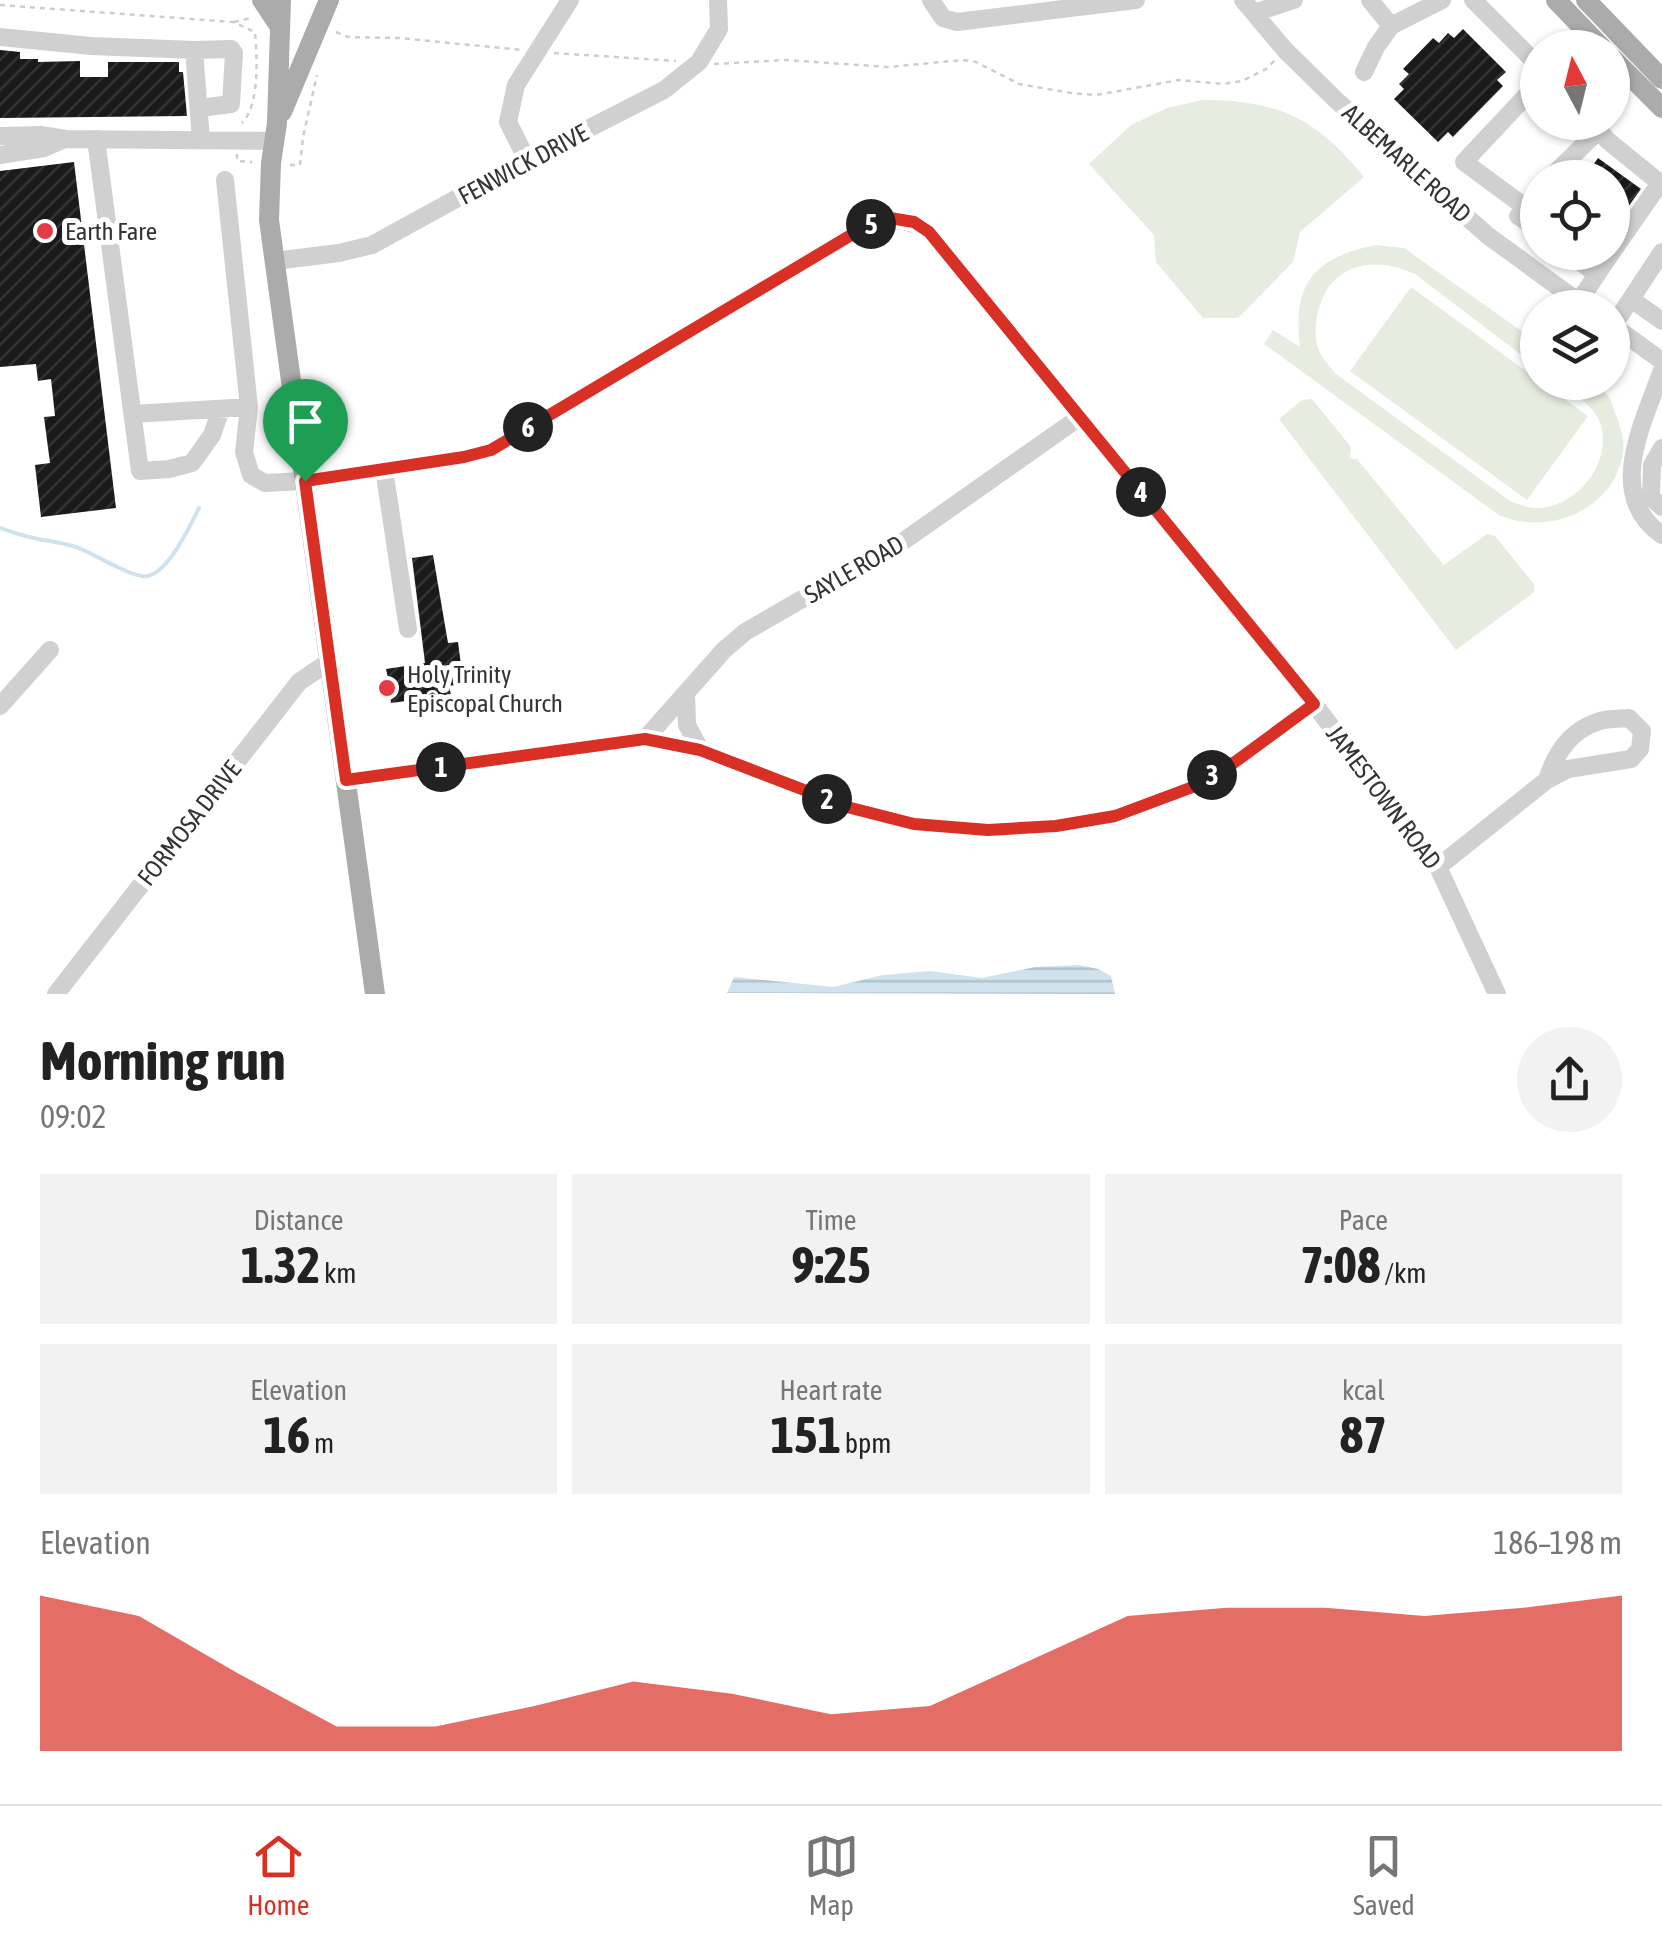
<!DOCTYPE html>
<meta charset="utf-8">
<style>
:root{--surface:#fff;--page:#f2f2f2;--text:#222;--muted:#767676;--line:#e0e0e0;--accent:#d93025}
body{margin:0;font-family:"Asap Condensed",sans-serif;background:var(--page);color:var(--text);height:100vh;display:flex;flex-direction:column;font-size:38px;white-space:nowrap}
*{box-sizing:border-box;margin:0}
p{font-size:32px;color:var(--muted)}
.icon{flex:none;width:55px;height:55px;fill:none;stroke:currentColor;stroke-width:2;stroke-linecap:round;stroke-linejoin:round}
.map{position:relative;height:994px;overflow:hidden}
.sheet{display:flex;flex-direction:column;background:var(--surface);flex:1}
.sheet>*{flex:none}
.needle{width:65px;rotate:353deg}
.tools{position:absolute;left:1520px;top:30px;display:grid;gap:20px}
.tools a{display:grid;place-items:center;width:110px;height:110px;border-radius:50%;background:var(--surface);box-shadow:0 2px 8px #0004;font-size:50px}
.pin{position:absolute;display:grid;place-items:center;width:85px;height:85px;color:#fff;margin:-102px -42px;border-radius:50% 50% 50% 0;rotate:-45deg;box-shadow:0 0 10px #0007}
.pin .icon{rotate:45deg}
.km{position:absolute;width:50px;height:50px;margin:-25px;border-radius:50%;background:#222;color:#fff;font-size:28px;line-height:50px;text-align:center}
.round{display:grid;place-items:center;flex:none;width:105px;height:105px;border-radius:52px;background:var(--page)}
.head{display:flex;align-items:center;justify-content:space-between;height:170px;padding:0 40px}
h1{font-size:55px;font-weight:700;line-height:75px}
.metrics{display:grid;grid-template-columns:repeat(3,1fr);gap:15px;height:170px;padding:10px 40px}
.metrics div{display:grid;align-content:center;border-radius:0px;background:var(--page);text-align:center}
.metrics b{font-size:50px;font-weight:700}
.metrics small{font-size:28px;font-weight:400}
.metrics p{font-size:28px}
.chart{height:280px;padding:20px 40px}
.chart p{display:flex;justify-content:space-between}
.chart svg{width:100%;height:180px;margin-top:10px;fill:var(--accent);opacity:.7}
.dock{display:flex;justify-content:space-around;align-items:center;height:140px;border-top:2px solid var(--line);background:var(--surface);font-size:28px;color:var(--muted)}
.dock a{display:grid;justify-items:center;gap:5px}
.dock .selected{color:var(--accent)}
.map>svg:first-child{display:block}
.grass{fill:#e6ecdf}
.water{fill:url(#water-rules)}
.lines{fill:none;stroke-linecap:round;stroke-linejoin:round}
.stream{stroke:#cfe2ee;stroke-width:4}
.building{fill:url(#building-hatch)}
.path{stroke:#cdcdcd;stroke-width:2.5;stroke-dasharray:5 5;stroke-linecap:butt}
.minor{stroke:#d0d0d0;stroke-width:18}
.major{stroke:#ababab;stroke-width:20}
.route-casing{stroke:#fff;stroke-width:20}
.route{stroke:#d93025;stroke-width:12}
.poi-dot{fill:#e63946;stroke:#fff;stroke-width:4}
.labels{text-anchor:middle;stroke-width:10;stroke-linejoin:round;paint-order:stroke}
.street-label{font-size:25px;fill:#333;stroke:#fff}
.poi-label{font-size:25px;fill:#333;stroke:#fff;text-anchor:start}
</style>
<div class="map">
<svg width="1662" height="994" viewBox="0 0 1662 994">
<defs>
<pattern id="water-rules" width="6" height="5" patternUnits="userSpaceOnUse" patternTransform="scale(2.5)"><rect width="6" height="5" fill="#cfe2ee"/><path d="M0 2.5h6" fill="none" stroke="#b2c2cd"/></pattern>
<pattern id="building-hatch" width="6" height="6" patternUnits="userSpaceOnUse" patternTransform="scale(2.5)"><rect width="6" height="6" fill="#1a1a1a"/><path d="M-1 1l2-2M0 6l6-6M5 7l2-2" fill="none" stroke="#333"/></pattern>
</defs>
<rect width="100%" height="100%" fill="#fff"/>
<path class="grass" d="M1203,100C1278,100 1316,118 1364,177L1300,232L1293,262L1238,318H1203L1156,262L1154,235L1089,164L1131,125L1167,108Z
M1376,245L1404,248L1537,342V367L1415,274C1372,254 1327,264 1317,316C1315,326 1315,338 1318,348C1321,357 1329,366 1336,374L1510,501C1517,503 1525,507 1533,508C1575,511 1616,461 1599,420C1592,404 1572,393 1559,383H1593C1598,387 1606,393 1610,398C1612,403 1613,408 1615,413C1621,427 1626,443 1622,458C1610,512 1546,536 1499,515L1264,344L1273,330L1300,347C1292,284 1314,257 1376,245Z
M1411,287L1537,379L1538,382L1542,383L1588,416L1527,500L1350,371Z
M1312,399L1351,447L1350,458L1357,459L1443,564L1441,567L1487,534L1495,536L1534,584V592L1456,650L1279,419L1302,400Z"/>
<path class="water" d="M1080,965L1098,969L1111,976L1115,994L727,993L734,977L833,987L883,975L930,971L982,978L1035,967Z"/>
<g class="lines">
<path class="stream" d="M0,528C12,532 25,537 38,539C53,542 69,543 83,550C98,556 134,579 148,576C169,571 190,526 199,508"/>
</g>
<path class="building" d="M1463,29L1506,72L1497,80L1503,86L1453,137L1448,132L1438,142L1394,99L1404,89L1399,84L1409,74L1403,69L1433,38L1439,43L1448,33L1454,38Z
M0,50L20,52V59H38V62L80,61V77H108V62H179V72H183L187,116L0,118Z
M1598,158L1641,189L1612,229V178H1584Z
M74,162L116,508L41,517L35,465L50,463L44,417L55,416L51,379L38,381L36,364L0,367V171Z
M433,555L448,643L458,642L461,665L452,666L455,685L449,686L451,695L391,703L390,694L387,695L384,678H388L386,669L425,663L412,558Z"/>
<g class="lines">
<path class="path" d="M0,5L233,22L255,32C257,56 260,105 242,123
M234,22L251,18
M336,32L348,37L399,38L522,50
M554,53L676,61
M714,64L785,60L888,67L963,60L976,62L1019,84L1071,93L1096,95L1179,80L1223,84L1242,81L1266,69L1275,60
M237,154V161L252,162
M290,165H300L303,137L317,75"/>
<path class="minor" d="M931,0L943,18L957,22L1136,0
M1243,0L1285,50L1337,101L1487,235L1587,308
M1370,0L1391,26L1442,0
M1473,0L1538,65
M1254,13L1294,0
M0,37L91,46L194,50L201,140
M194,50L231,49L234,53L231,104L200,108
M1364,72L1376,47L1391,26
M1593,122L1607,140L1660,183L1612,252
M0,136L41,135L66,139L274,141
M96,139L140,471L169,469L192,463L212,435L221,409
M0,155L44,148L65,139
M527,160L508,122L516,85L570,0
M1550,178L1599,130
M225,180L249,407L244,452L251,475L265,483L305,481L465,457L491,450L873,222C895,218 910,220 929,232L1314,704L1438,867L1497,994
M1538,192L1518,216L1538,230
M1525,207L1464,162L1538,83
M1568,252L1597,275
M274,261L339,253L372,245L527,160L664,90L699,62L719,29L718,0
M1631,299L1662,321
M1579,301L1612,252
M1612,325L1662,361
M1613,326L1662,252
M1662,370C1644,422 1604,495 1662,535
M133,414L249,407
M1662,448L1652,465L1651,497L1662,507
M384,469L408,629
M686,693L687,725L700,749
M0,706L50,650
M645,739L724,650L745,632L905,540L1080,417
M346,780L645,739L700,749L851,808L914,824L988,830L1056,827L1115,817L1190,788L1235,761L1314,704
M1438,867L1547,780L1568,769L1631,759L1640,749L1642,731L1629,718C1620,719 1607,718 1597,722C1570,731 1555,754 1547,780
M56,994L299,682L330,661"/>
<path class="major" d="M262,0L280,27
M281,0L277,123L271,163L269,220L375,994
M1556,0L1602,48
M1586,0L1662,79
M1612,58L1662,108
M282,112L329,0"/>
</g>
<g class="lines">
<defs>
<path id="route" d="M890,218L914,222L929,232L1314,704L1235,762L1190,788L1115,816L1056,826L988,830L914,824L851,808L700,750L645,739L346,780L305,481L464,457L491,450L873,222Z"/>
</defs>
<use href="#route" class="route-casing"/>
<use href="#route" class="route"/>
</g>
<g class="poi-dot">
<circle cx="45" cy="231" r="10"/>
<circle cx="387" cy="688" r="10"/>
</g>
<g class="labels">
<g class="street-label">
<text transform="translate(1407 163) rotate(42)" y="9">ALBEMARLE ROAD</text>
<text transform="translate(523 164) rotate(-28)" y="9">FENWICK DRIVE</text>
<text transform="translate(854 569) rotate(-30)" y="9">SAYLE ROAD</text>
<text transform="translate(1384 797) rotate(53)" y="9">JAMESTOWN ROAD</text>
<text transform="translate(189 823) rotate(-52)" y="9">FORMOSA DRIVE</text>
</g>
<g class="poi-label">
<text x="65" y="240">Earth Fare</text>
<text x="407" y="683">Holy Trinity<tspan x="407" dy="29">Episcopal Church</tspan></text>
</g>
</g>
</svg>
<div class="tools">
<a><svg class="needle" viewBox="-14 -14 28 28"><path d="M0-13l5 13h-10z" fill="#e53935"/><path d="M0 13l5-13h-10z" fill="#767676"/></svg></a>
<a><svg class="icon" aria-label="locate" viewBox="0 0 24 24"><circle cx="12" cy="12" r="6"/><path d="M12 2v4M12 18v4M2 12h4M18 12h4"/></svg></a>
<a><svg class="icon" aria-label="layers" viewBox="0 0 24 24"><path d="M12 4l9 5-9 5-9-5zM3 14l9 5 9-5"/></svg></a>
</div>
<div class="pin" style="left:305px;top:481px;background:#1e9e55"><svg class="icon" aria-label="arrive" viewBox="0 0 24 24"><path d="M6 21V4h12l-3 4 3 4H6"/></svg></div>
<b class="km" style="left:441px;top:767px">1</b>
<b class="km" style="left:827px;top:799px">2</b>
<b class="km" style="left:1212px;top:775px">3</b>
<b class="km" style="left:1141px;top:492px">4</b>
<b class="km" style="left:871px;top:224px">5</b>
<b class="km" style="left:528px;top:427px">6</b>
</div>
<section class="sheet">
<div class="head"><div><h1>Morning run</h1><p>09:02</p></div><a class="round"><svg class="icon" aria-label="share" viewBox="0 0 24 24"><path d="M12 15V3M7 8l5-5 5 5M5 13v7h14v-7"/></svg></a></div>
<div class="metrics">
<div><p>Distance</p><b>1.32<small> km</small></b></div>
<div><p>Time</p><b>9:25</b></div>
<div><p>Pace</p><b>7:08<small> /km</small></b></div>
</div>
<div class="metrics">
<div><p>Elevation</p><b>16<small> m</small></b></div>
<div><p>Heart rate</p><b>151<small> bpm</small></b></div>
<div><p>kcal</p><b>87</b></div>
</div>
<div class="chart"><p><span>Elevation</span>186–198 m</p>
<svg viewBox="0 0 160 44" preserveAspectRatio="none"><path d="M0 44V6L10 11L20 25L30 38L40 38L50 33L60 27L70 30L80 35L90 33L100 22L110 11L120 9L130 9L140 11L150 9L160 6V44z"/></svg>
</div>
</section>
<nav class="dock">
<a class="selected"><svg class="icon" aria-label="home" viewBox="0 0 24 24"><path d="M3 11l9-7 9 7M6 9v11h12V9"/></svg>Home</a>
<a><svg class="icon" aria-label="map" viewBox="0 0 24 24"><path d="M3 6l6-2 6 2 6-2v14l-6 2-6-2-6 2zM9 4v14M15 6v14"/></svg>Map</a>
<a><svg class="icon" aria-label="saved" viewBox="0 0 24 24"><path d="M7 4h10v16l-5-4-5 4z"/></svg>Saved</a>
</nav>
